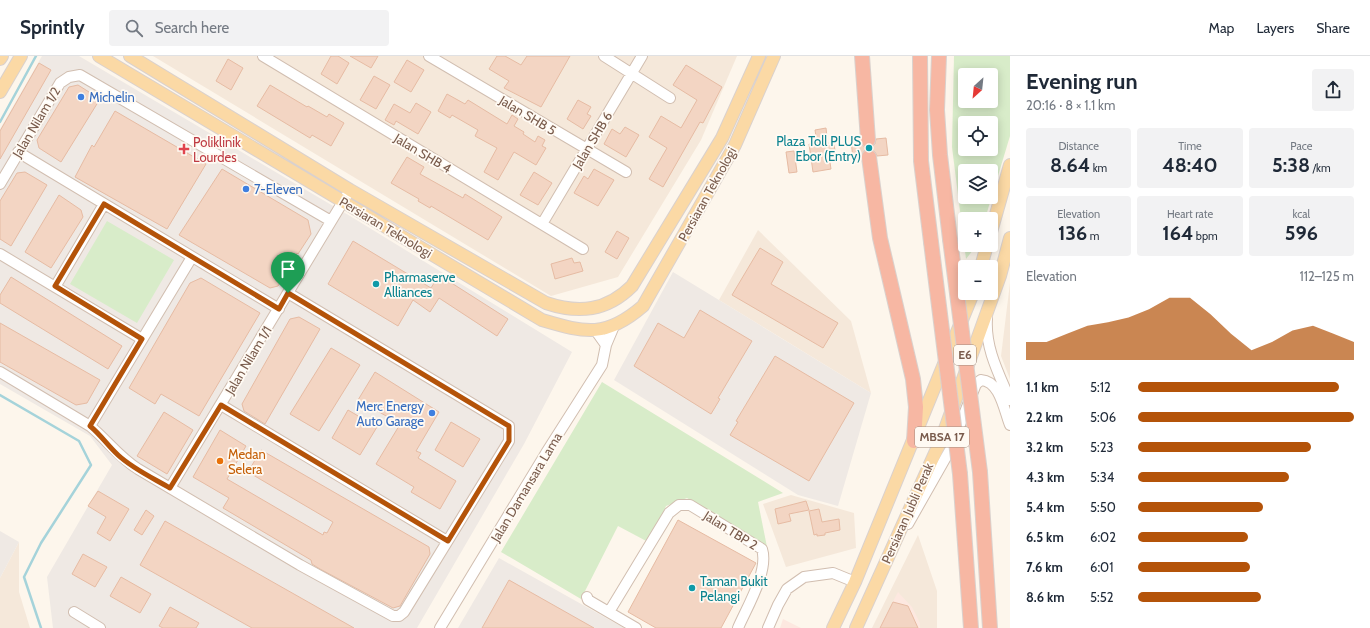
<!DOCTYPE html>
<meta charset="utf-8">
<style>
:root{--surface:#fff;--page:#f2f2f3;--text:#1f2937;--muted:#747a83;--line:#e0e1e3;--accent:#b45309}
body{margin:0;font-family:Cabin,sans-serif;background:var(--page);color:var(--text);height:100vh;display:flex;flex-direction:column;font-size:15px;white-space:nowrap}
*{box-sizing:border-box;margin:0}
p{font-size:13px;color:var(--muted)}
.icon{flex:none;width:22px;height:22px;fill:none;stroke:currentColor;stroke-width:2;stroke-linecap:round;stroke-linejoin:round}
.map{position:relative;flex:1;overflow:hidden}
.panel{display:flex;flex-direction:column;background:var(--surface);width:360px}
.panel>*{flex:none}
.needle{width:26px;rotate:207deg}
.tools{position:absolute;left:958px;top:12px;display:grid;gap:8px}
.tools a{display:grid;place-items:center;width:40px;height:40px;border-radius:4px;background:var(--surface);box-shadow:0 2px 10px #0003;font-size:20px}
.pin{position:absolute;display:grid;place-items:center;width:34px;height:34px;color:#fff;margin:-41px -17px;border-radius:50% 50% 50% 0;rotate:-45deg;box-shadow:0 0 4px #0007}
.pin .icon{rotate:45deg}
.round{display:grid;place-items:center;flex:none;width:42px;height:42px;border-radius:4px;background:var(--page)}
.overview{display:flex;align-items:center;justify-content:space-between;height:68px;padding:0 16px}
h1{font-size:22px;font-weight:700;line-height:30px}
.figures{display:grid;grid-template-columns:repeat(3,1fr);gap:6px;height:68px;padding:4px 16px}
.figures div{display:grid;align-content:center;border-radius:4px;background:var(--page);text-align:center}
.figures b{font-size:20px;font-weight:700}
.figures small{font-size:11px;font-weight:400}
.figures p{font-size:11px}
.chart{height:112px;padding:8px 16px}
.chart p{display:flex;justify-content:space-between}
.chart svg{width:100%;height:72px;margin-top:4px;fill:var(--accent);opacity:.7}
ul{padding:0 16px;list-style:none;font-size:13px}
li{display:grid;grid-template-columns:64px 48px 1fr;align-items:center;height:30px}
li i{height:10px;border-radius:5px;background:var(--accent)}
header{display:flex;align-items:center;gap:24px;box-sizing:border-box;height:56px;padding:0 20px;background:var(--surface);border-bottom:1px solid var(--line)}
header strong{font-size:19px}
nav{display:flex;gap:22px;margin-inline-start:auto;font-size:14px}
.search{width:280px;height:36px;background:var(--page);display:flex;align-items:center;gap:10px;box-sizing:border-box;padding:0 14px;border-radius:4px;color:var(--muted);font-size:15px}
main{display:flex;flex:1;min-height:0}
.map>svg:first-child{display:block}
.residential{fill:#f5e8da}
.commercial{fill:#fde8e0}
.industrial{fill:#efe9e4}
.green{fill:#d8ecc9;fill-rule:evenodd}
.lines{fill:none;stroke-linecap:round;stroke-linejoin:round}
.stream{stroke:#a5d3da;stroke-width:2.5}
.building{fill:#f3d5c3;stroke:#e6bba3}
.minor-casing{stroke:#d1beb0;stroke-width:12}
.major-casing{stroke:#dad1cd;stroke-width:14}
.highway-casing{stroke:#dad1cd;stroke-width:16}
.minor{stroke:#fff;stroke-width:10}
.major{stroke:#fbd9a5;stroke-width:12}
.highway{stroke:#f7b7a3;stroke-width:14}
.highway-bridge-casing{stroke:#dad1cd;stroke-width:16;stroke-linecap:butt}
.highway-bridge{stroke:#f7b7a3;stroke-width:14}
.route-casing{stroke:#fff;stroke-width:8}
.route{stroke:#b45309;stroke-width:5}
.shop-dot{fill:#3f7fe0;stroke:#fffaf3;stroke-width:1.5}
.culture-dot{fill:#0f9aa8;stroke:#fffaf3;stroke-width:1.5}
.health-dot{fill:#e0444e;stroke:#fffaf3;stroke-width:1.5}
.food-dot{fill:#e8710a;stroke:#fffaf3;stroke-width:1.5}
.labels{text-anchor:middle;stroke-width:3.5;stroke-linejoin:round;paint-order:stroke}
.shield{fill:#fffaf3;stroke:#a28b7f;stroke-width:1}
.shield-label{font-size:12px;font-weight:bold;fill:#7a5c4d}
.shop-label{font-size:13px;fill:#366cbe;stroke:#fffaf3;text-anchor:start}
.street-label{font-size:13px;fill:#7a5c4d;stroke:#fffaf3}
.culture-label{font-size:13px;fill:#0d838f;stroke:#fffaf3;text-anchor:start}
.health-label{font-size:13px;fill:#be3a42;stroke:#fffaf3;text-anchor:start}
.food-label{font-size:13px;fill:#c56008;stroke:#fffaf3;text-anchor:start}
</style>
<header>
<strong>Sprintly</strong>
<div class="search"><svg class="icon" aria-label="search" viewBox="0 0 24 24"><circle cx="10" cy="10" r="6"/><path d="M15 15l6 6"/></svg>Search here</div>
<nav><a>Map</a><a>Layers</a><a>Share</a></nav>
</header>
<main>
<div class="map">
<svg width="1010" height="572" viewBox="0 0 1010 572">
<rect width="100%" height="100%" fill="#fdf6ec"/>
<path class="residential" d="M153,0H737L701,84L618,221L551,240Z
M758,174L851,265L871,337L719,244Z
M1010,227V323L1001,300Z
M791,439L854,457L856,492L786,511L763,448Z
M918,479L937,535V572H872Z
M19,486V536L30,572H0V522Z"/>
<path class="commercial" d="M898,536L912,551L920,567V572H879Z
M783,563L801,572H780Z"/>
<path class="industrial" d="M42,0H79L350,160L572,296L524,388L417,572H53L47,521L112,409L90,380L0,328V73Z
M673,216L871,337L838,450L798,439L614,324Z
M0,475L19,486L0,522Z
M499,502L624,572H458Z"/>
<path class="green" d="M954,0H1010V80L985,163H965V189H977L966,203L952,91ZM965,19H991V45H965ZM965,67H991V93H965ZM965,115H991V141H965Z
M107,165L174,204L137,267L70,228Z
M602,326L783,437L758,446L767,491L687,442L666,450L650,487L618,470L581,543L501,496Z"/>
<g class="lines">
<path class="stream" d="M0,66L36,0
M0,339L79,385L91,409L41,487L24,521L41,572"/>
</g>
<path class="building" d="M331,0H338L349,7L337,28L321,18Z
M350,0H378L371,12Z
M497,0H505L521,9L527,0H570L541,51L504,32L509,25L489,13Z
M228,3L243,12L231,34L216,25Z
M407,4L424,14L411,36L394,26Z
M39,7L51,14L0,103V75Z
M686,9L722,31L703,67L700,66L663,131L649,123L667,92L649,81L661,60L681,72L697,44L673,29Z
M374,20L390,29L376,53L360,44Z
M78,29L100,43L61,106L39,92L37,84L69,31Z
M270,29L307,51L308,50L327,61L329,58L344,67L331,90L312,79L310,82L257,50Z
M447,38L465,48L468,44L507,68L512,59L518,63L514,70L524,76L523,78L535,86L538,80L545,84L542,90L546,92L536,109L514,96L498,124L484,116L497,92L475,80L478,74L452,59L450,62L438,55Z
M578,44L591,51L587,58L591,60L583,73L567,63Z
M416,47L431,56L418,78L396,65L394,69L385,64L394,48L410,57Z
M115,55L206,108L167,173L75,121L92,89L94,91Z
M625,71L639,79L626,101L604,88L612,73L620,78Z
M826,72L828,90L834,89L836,99L829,100L831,113L813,116L809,88L817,87L815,74Z
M886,82L888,99L877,100L875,96L868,93L864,95L861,102H853L851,85H860L864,91L869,92L875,88L876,83Z
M794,95L797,116L789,117L786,96Z
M407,101L424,111L420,118L463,142L465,138L502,161L488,184L431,150L430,152L418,145L419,143L391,127Z
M222,113L308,164L311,178L298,198L297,197L278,230L270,232L179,179Z
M594,113L614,124L598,150L574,137L584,120L588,123Z
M25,116L47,129L11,190L0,183V145L17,117Z
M534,116L552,127L538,149L520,139Z
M59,139L81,154L83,161L51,212L25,196Z
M617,175L629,182L617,203L605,196Z
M353,185L431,232L439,219L508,263L497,280L439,242L430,256L413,244L398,270L328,228Z
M760,192L783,206L771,228L838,267L823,292L732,239Z
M572,202L574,207L580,206L583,215L555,223L551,208Z
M11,221L122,290L108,313L0,247V239Z
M201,222L260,257L199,360L161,338L155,348L129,332L190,227Z
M700,254L752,285L718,342L720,343L711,358L634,310L658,267L684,282Z
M299,261L320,273L265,368L244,355L242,348L290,263Z
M0,267L100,324L87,347L76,349L0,306Z
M331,292L360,309L319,375L290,358Z
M775,300L854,347L809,425L730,379L738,366L736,365Z
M375,316L439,356L416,395L421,397L418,402L456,425L440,453L411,436L414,431L376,408L399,370L394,367L395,365L358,344Z
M348,354L377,371L360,399L332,382Z
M164,356L193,374L167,418L137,400Z
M451,366L480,383L463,411L435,394Z
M220,374L246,390L227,423L323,479L324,476L327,477L333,466L248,416L261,394L429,491L430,498L400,550L393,552L320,513L312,508L311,504L223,452L229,442L193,421Z
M98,435L129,453L110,485L97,477L106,461L88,450Z
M806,445L809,454L789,458L791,465L778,468L775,453Z
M819,453L822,466L839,463L840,474L825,477V479L817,480V478L814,479L809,455Z
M146,454L154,460L142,479L134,474Z
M678,464L756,507L721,572H656L628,556Z
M165,465L354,572H252L140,509Z
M83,498L107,511L95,531L72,518Z
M121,521L151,538L140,557L110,540Z
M509,524L594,572H482Z
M893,546L908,550L918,572H880Z
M170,551L199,567L196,572H163L159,570Z"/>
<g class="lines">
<defs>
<path id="minor" d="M263,0L583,193
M429,0L626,116
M604,0L670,42
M18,96L279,253
M0,128L60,27L69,21L80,19L331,165
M542,168L642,0
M0,198L142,283
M55,231L104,148
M987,263C985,292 999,318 1010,344
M596,275L606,289
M0,316L90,370C108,385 119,401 138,413L300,509L393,560H399L404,556L509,385V370L288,237
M221,349L447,485
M90,370L192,201
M170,432L347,139
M908,468L950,394L976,328L981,324C1000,325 1004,354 1010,369
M587,541L588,544L636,572
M74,556L100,572
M609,556L669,457L679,449H690L762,493C769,515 747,551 738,572
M440,572L546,397L602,309L606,289L614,270
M768,572L778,549L787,533L804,521L833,517L855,526"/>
<path id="major" d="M99,0L542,264C586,277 606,282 643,250L735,89L774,0
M130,0L350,134L546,247C579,258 607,255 632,230L722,82L759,0
M0,3L2,0
M0,36L21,0
M991,176L1010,109
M981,211L987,189
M833,572L855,526L973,237
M856,572L941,384L1000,220L1010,182"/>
<path id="highway" d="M862,0L868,84
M920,0L921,105L931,186
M939,0L937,54L940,99L950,183
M869,101L880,182L913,323L916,351L914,385
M980,416L990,572
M960,418L971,572"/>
</defs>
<use href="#minor" class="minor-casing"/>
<use href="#major" class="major-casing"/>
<use href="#highway" class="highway-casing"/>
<use href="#minor" class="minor"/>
<use href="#major" class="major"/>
<use href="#highway" class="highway"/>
<defs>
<path id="highway-bridge" d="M950,183L980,416
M931,186L960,418"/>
</defs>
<use href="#highway-bridge" class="highway-bridge-casing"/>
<use href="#highway-bridge" class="highway-bridge"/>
</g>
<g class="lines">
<defs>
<path id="route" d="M104,148L279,253L288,237L509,370V385L448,485L221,349L170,432C153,422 133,413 118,399C108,390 101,379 90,370L142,283L55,230Z"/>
</defs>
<use href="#route" class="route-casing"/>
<use href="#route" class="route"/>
</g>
<g class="shop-dot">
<circle cx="81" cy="41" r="4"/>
<circle cx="246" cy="133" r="4"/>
<circle cx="432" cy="357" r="4"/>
</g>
<g class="culture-dot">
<circle cx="869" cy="92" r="4"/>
<circle cx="376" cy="228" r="4"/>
<circle cx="692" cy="532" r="4"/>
</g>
<path class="health-dot" d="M182 87h4v4h4v4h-4v4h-4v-4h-4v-4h4z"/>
<circle class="food-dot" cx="220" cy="405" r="4"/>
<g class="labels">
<g class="shield">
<rect x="954" y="289" width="22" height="20" rx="3"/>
<rect x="915" y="371" width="54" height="20" rx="3"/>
</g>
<g class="shield-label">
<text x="965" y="303">E6</text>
<text x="942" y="385">MBSA 17</text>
</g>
<g class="shop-label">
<text x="89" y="46">Michelin</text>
<text x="254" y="138">7-Eleven</text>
<text x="424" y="355" text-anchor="end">Merc Energy<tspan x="424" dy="15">Auto Garage</tspan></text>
</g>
<g class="street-label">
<text transform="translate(528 59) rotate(31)" y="5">Jalan SHB 5</text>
<text transform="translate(36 66) rotate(-59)" y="5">Jalan Nilam 1/2</text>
<text transform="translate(592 84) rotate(-59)" y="5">Jalan SHB 6</text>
<text transform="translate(423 97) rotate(31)" y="5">Jalan SHB 4</text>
<text transform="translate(707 138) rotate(-61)" y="5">Persiaran Teknologi</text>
<text transform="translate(386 171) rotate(31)" y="5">Persiaran Teknologi</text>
<text transform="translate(248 304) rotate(-59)" y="5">Jalan Nilam 1/1</text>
<text transform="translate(526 431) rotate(-59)" y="5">Jalan Damansara Lama</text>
<text transform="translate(907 457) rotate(-66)" y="5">Persiaran Jubli Perak</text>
<text transform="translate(731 474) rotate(32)" y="5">Jalan TBP 2</text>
</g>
<g class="culture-label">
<text x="861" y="90" text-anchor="end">Plaza Toll PLUS<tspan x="861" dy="15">Ebor (Entry)</tspan></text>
<text x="384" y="226">Pharmaserve<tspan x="384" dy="15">Alliances</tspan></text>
<text x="700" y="530">Taman Bukit<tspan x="700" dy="15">Pelangi</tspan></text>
</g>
<g class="health-label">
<text x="193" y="91">Poliklinik<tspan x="193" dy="15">Lourdes</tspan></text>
</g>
<g class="food-label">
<text x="228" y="403">Medan<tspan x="228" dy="15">Selera</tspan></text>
</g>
</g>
</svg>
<div class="tools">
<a><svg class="needle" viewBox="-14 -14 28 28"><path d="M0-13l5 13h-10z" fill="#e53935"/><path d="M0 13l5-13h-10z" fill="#747a83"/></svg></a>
<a><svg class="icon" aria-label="locate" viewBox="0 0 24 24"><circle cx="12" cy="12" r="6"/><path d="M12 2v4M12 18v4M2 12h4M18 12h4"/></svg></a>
<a><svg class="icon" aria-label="layers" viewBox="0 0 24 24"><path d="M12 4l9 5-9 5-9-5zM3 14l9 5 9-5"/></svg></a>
<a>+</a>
<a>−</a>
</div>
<div class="pin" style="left:288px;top:237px;background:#1e9e55"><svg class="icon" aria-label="arrive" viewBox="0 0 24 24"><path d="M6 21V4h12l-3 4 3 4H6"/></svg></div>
</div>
<section class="panel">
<div class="overview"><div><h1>Evening run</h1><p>20:16 · 8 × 1.1 km</p></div><a class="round"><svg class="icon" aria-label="share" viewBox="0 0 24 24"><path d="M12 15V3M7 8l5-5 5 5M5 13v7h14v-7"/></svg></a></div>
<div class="figures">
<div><p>Distance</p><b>8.64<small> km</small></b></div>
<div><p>Time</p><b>48:40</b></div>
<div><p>Pace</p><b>5:38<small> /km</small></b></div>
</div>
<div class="figures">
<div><p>Elevation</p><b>136<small> m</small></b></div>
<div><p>Heart rate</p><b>164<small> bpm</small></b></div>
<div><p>kcal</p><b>596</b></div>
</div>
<div class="chart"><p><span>Elevation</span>112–125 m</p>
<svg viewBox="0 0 160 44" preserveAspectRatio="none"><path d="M0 44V33L10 33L20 28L30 23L40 21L50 18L60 13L70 6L80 6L90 16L100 28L110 38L120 33L130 26L140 23L150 28L160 33V44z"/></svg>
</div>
<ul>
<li><b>1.1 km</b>5:12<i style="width:93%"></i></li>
<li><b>2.2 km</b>5:06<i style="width:100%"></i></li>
<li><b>3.2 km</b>5:23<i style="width:80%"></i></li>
<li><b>4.3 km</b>5:34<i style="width:70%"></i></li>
<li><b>5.4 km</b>5:50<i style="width:58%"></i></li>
<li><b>6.5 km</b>6:02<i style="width:51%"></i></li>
<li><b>7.6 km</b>6:01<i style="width:52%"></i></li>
<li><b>8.6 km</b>5:52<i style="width:57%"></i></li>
</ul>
</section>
</main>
